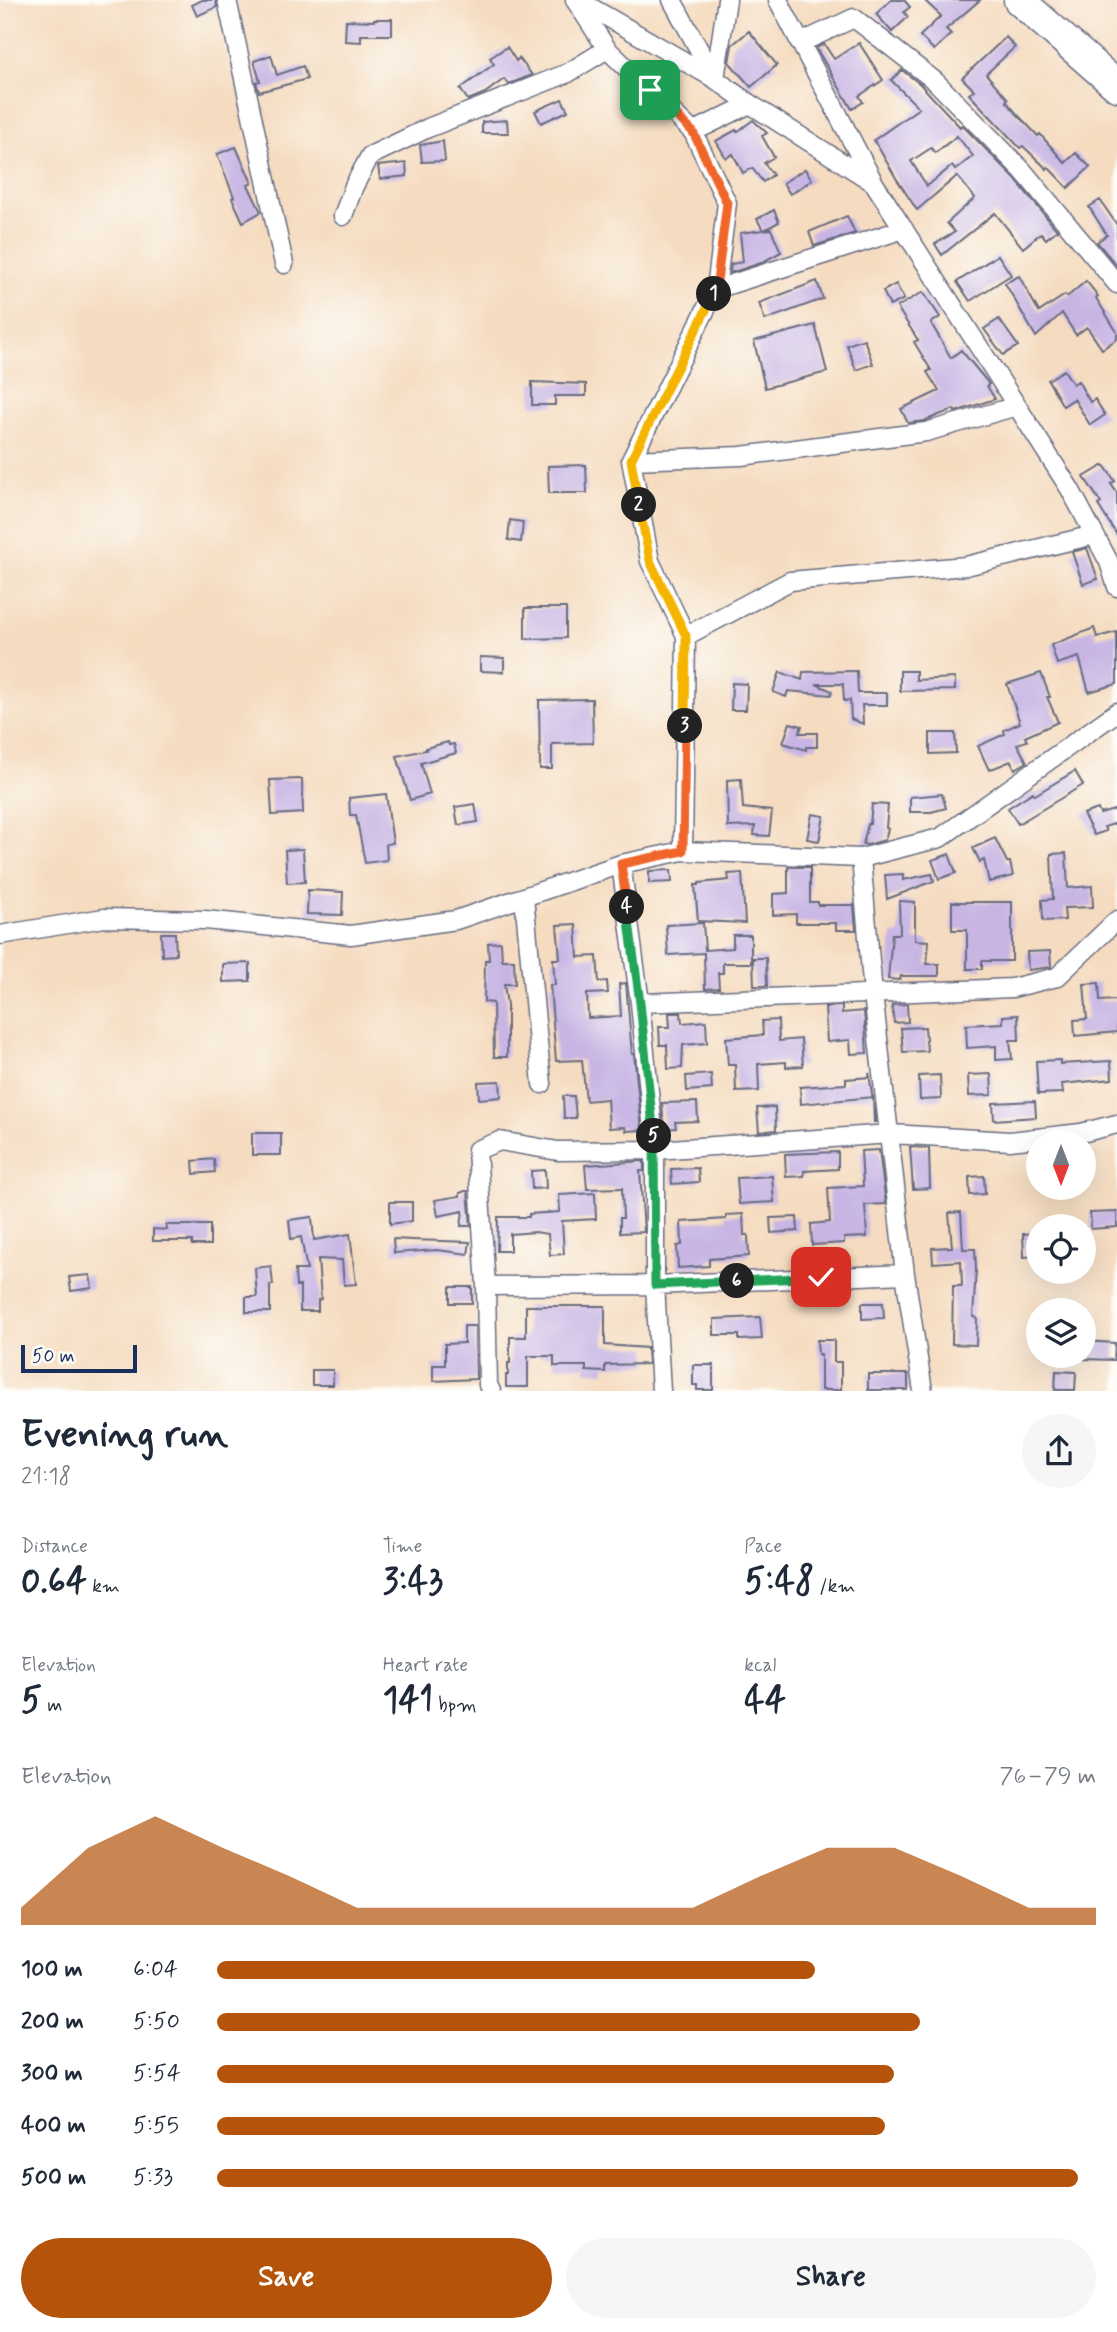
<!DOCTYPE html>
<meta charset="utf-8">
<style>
:root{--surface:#fff;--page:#f6f6f7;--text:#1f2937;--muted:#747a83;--accent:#b45309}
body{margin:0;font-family:Mynerve,sans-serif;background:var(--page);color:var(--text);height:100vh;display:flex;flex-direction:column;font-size:26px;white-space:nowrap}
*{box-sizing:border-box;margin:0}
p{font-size:23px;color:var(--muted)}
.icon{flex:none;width:38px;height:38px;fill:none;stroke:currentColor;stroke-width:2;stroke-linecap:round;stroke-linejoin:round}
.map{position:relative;height:1391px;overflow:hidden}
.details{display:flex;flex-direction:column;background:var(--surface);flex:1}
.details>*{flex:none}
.needle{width:46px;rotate:180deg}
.tools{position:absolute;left:1026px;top:1130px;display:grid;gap:14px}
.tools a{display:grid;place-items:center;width:70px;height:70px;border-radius:50%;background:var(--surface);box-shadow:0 7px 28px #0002;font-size:35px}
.scale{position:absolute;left:21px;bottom:18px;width:116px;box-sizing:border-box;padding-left:7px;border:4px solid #1b2f5e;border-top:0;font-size:19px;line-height:24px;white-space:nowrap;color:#1b2f5e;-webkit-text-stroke:5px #fdfcf7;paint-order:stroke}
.pin{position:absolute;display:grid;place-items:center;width:60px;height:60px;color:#fff;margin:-30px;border-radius:14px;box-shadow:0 4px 10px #0006}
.km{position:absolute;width:35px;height:35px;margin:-18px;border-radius:50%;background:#222;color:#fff;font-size:19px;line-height:35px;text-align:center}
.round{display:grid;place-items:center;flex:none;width:74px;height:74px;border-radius:37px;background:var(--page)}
.head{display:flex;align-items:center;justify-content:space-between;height:119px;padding:0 21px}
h1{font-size:38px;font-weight:700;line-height:52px}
.metrics{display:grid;grid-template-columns:repeat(3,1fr);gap:10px;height:119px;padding:7px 21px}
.metrics div{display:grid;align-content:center}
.metrics b{font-size:35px;font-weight:700}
.metrics small{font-size:19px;font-weight:400}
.metrics p{font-size:19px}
.chart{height:196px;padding:14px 21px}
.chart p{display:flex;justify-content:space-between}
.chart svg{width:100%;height:126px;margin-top:7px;fill:var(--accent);opacity:.7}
.button{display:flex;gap:14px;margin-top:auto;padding:14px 21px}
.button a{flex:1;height:80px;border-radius:42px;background:var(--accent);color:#fff;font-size:28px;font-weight:700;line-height:80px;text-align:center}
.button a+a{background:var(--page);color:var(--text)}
ul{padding:0 21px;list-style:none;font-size:23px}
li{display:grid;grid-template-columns:112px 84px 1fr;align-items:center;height:52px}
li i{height:18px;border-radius:9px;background:var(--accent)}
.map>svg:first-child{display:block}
.building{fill:#c8b5e4;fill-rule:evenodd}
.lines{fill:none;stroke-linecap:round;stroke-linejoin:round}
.minor-casing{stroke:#676b80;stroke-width:21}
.trunk-casing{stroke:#676b80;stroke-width:33}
.minor{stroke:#fff;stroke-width:18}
.trunk{stroke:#fff;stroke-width:30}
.split-1-casing{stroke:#fff;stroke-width:14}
.split-2-casing{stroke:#fff;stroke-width:14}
.split-3-casing{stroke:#fff;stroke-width:14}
.split-4-casing{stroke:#fff;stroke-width:14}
.split-5-casing{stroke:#fff;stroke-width:14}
.split-6-casing{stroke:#fff;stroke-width:14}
.split-7-casing{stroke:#fff;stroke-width:14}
.split-1{stroke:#f0652b;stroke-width:9}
.split-2{stroke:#f5b400;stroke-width:9}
.split-3{stroke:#f5b400;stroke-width:9}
.split-4{stroke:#f0652b;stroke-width:9}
.split-5{stroke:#22a559;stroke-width:9}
.split-6{stroke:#22a559;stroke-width:9}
.split-7{stroke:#22a559;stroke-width:9}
</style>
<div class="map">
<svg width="1117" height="1391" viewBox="0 0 1117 1391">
<rect width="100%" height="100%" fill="#fdfcf7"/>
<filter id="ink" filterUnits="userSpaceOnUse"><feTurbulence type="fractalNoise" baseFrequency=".0143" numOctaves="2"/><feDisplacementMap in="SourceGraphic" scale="14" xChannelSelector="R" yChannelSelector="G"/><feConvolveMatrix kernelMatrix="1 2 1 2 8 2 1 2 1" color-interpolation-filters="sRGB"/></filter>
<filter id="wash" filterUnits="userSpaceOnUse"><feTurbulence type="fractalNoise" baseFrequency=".00686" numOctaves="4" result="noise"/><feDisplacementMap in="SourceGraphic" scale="28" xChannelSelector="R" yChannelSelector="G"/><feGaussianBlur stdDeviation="1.57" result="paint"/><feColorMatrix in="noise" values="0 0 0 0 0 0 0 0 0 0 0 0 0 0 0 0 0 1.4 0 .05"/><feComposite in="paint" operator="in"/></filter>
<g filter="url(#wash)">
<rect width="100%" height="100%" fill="#f5dbbf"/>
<g id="blocks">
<path class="building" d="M202,0H216L217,7L197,16L192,5Z
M891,0H904L910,7L904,12L908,17L892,32L876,14Z
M924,0H980L946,29L951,34L934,50L920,36L941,16Z
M374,19H392V35H361V42L345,41L346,20L374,21Z
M749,31L777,65L751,87L729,62L732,45Z
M1006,37L1015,47L986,74L1008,99L1006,101L1017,114L1038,136L1040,134L1065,163L1076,153L1090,167L1068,188L1048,167L1047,169L1023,146L1020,148L969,94L974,90L962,78Z
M859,43L883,80L859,96L863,102L852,109L816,48L824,44L834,59Z
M507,47L516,61L519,58L532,75L509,84L504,79L485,93L468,100L460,89L494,64L490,58Z
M271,55L277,75L303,66L307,79L259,92L256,82L260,81L254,61Z
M902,70L920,84L960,127L962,125L1015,179L1057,230L1046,239L1041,233L1023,248L995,213L942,255L935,244L955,232L947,223L975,198L957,176L917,210L896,178L874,140L919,108L891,80ZM957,136L973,156L955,170L952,166L927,186L911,161L931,148L935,153Z
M562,99L568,111L541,123L535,111Z
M507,120L508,133H482V122Z
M753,120L767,133L762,136L774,157L764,163L773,175L763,182L752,168L743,173L733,154L726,158L716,141L736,130L737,132Z
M443,141L445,161L422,162L420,145Z
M236,147L252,183L248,185L261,212L243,222L232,198L234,197L217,154Z
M406,163L407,176L380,179L378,166Z
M805,169L812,180L790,194L783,183Z
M1100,200L1117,225V266L1097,242L1107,235L1089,207Z
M774,210L779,222L764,230L771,229L781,252L761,263L730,273L731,264L743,262L740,233L763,230L757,219Z
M847,216L855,233L814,246L809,232Z
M998,255L1011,275L970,301L957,282Z
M1019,276L1039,312L1065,295L1067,297L1086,281L1098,296L1096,298L1117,332V339L1102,349L1087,327L1076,335L1062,313L1036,337L1005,283Z
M817,281L823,299L765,320L759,303Z
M896,284L904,299L890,306L883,291Z
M923,292L940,317L931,323L951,358L961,350L989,384L987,386L995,399L955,412L954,409L924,421L908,423L901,409L939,391L927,372L931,370L914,342L918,340L897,307Z
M999,319L1018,346L1003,355L984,329Z
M815,325L827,372L765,388L754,341Z
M864,339L873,364L856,370L847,345Z
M1064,370L1073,384L1078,381L1090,402L1095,399L1105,415L1090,425L1074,399L1063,406L1048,380Z
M532,382L586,384V396H555V405H532Z
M586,465L587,493H549L548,466Z
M1104,465L1115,481L1111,484L1117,493V535L1098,505L1101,503L1084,477Z
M510,520L523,522L521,542L508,540Z
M1087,548L1098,579L1083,584L1072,552Z
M525,608H566V638L525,639Z
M1094,628L1097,637L1117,632V684L1089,692L1079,657L1057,664L1051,645Z
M480,657L504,658V672L480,671Z
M857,671L858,693H887V705H862L863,724L851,719L850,700L844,701L843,684H816L832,691L831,695L788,691L786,697L773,692L780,672L802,680L803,672Z
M900,671H916V680L955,678V690L900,691Z
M1041,673L1050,697H1047L1058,722L1025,737L1027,741L1017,744L1027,762L1024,764L1015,769L1011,761L989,770L978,746L1005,734L1004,730L1020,723L1007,684Z
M732,683L747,684L746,710H731Z
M592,699L593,743L552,744V769H540L539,700Z
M790,723L802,726L799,733H817V747H806V750L783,743Z
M930,733H955L956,753L930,754Z
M448,742L449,745L454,744L456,753L421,763L430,794L410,800L397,756L426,750V748Z
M1075,771L1083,785L1018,824L1008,808L1033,792L1035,795Z
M302,779L303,813L272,815L270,780Z
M741,779L743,808L772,811L769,836L754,835L755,826L728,827L727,780Z
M386,794L393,843L386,844L387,860L365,863L356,815H350L349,798Z
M942,794L946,808L931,812H910V797Z
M475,804L478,822L458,825L455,807Z
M872,804L888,805L886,828L888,829L885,840L867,845L863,844L868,824H870Z
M1098,809L1100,814L1117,809V823L1104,827L1106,831L1094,835L1083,814Z
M812,814L824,816L819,841L807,839Z
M995,838L1007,862H1010L1013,876L989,882L984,860L980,862L973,848Z
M303,849L305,882L287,883L285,850Z
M1066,853L1068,888L1092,886L1093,907L1064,908L1065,920L1043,921L1042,900L1053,899L1051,854Z
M949,854L956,873L939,879L932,860Z
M788,867H810V902H818V905H854L856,930H836V923H796V914L773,915V894L788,893Z
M671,870L672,882L649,883V871Z
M742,873L745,923L698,921L695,885H699V883L729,880L728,874Z
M903,874V880L932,874L934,881L887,899L885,875Z
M308,890L343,892L342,915L307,914Z
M899,901L915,902V940L929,941L927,964H939V976H901L900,980L888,979L892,934H900Z
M952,902H1012V961H982V969H967V930H952Z
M703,923L705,950L733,948V935H751V963H723V973H718L719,988L705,989L704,953L668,955L666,925Z
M576,924L578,957L597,956L599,982L607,981L608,993L587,994L588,1018L621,1016L619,984L626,983L632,1054H634L642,1130L626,1131L625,1127L609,1128L607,1099L586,1101L582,1060L556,1061L550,985H555L553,959H560L557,925Z
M161,933H175L176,955L162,956Z
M501,942L502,960H514L515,984H504L507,1005V1057H494L493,1003L484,1002L485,960H489L488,943Z
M1050,951L1051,967L1028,970L1027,952Z
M753,958H766L767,986H754Z
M250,963V981L223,982V964Z
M1099,983L1100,1001L1117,1000V1032L1075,1036L1074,1020L1087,1019L1084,984Z
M907,1004L908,1022L894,1023L892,1005Z
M842,1006V1013L864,1011L867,1053L851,1054L850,1040L827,1042L825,1007Z
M669,1013H681L682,1023L706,1021L707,1043L683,1045L682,1068L668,1069L667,1045H660L659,1027H670Z
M1018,1015L1019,1040H1010L1012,1059L996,1060V1046L967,1048L966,1025L1003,1023V1016Z
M778,1020L779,1041L801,1039L803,1066L786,1067V1062L758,1064L759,1091L736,1092L735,1065H728L726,1038L763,1035L762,1021Z
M925,1027L927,1051L903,1052L901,1028Z
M1060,1060V1064L1111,1061L1112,1079L1062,1084L1063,1093L1038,1094L1036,1061Z
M869,1073L876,1122H874L873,1097L801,1104L800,1087L846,1084V1079L870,1077Z
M711,1074L712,1089L687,1091L686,1076Z
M991,1074L992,1095L969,1096L968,1075Z
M940,1075L941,1099L920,1100L919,1076Z
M500,1081L501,1097L479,1099L478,1082Z
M563,1096H574L576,1118H564Z
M1035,1101L1036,1117L994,1120L993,1103Z
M697,1102L698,1121L675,1122L676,1128L664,1129L662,1103Z
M775,1107L776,1130L759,1132L757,1108Z
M252,1133H281V1155H252Z
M910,1147L929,1148L930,1188L913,1189Z
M879,1150L886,1204L865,1205L867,1237L844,1238V1243L812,1245L811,1224L830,1222L828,1188L863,1186L861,1151Z
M838,1152V1169L804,1171V1176L786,1177L785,1154Z
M214,1159L215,1172L194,1174L193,1161Z
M644,1161V1171H640L644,1232L620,1233V1218H623L622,1188L587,1189L585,1165Z
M698,1168L699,1182L672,1184L671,1169Z
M545,1170L546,1188L532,1189L531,1171Z
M772,1176L774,1202L739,1204L737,1178Z
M984,1176L985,1194L970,1195L969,1177Z
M465,1191H468L471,1226H461L463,1211L438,1216L435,1200L460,1196V1193Z
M595,1193L596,1219L562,1221L564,1254L550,1255L548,1234L535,1232L510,1234V1251H497L498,1217H529V1214L560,1212L559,1195Z
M390,1202H412V1221L390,1224Z
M961,1212L963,1249H975L976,1269L973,1317L977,1318L976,1345L952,1344L953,1286H962L961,1261L933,1263L932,1248L952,1247L949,1213Z
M1117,1212V1227L1091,1229L1090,1213Z
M743,1214L744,1235H748L749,1256L709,1259V1266L678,1268L677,1246L682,1245L681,1222L726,1219V1215Z
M312,1217L314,1240L350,1234L356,1284L344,1285L342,1260L318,1259L321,1299L318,1300V1311H300V1286H296L295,1270H307L301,1237L291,1239L289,1220Z
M797,1217L798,1231L771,1233L770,1218Z
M166,1225H210V1245H192V1241H153V1229L167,1230Z
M1038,1233V1256L1024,1257L1023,1234Z
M393,1239L412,1240L470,1242L468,1254L437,1250L394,1253Z
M271,1266L273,1285H270V1312H246V1297H257L255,1268Z
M90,1275L92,1288L71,1291L69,1277Z
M450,1287H472V1303H450Z
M862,1303H883L884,1318L862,1319Z
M526,1306H605V1345L647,1348L648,1364L605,1365V1372L586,1371V1366H554V1356H528V1387H506V1375H508V1363H510V1337H526Z
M760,1317L762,1339L739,1340V1335H714V1319Z
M464,1326H475L476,1379L433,1381V1365H445V1344L464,1343Z
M817,1340H834V1362H841V1390H821V1354H818Z
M1083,1341L1115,1343L1114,1360L1083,1359Z
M693,1365H713V1390H697V1385H693Z
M312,1370H333V1385H312Z
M1056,1371L1076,1372L1075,1390H1055Z
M868,1374H908V1390H868Z"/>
</g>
</g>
<g filter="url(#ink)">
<use href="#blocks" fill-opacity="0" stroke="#676b80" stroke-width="2"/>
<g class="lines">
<defs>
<path id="minor" d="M227,0L284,264
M575,0L607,49
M578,0L715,79L750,104L871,181
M672,0L715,79
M778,0L874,183L1070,489L1109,562L1117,587
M800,43L854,18L935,81L1023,171L1117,284
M715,79L727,0
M343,216L354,186L370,156L428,128L568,73L607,49L693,132L750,104
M716,289L904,229
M631,460L741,456L926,432L1017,406
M686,636L790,581L966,566L1094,535
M683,851L686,636L650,561L631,460L716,289L727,203L693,132
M861,858L873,994L905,1274L923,1391
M621,864L640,1003L655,1150V1285L661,1391
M524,897L542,1084
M0,935L104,918L205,920L351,935L456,920L621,864L683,851L861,858L940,838L1117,712
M640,1003L1012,988L1057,977L1117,920
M486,1286L655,1285L905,1274
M491,1391L488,1385L486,1286L477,1150L500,1141L558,1151L655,1150L891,1134L1010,1141L1081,1133L1117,1124"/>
<path id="trunk" d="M1019,0L1117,86"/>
</defs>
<use href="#minor" class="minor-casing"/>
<use href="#trunk" class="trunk-casing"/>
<use href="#minor" class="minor"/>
<use href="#trunk" class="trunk"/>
</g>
</g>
<g class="lines" filter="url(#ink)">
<defs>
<path id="split-1" d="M650,90L693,132L727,203L716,289L714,294"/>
<path id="split-2" d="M639,505L631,460L714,294"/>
<path id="split-3" d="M639,505L650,561L686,636L685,726"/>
<path id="split-4" d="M627,907L621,864L683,851L685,726"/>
<path id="split-5" d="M627,907L640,1003L654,1136"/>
<path id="split-6" d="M654,1136L655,1285L737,1281"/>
<path id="split-7" d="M737,1281L821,1277"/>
</defs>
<use href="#split-1" class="split-1-casing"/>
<use href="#split-2" class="split-2-casing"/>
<use href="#split-3" class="split-3-casing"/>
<use href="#split-4" class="split-4-casing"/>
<use href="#split-5" class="split-5-casing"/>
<use href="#split-6" class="split-6-casing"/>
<use href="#split-7" class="split-7-casing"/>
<use href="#split-1" class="split-1"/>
<use href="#split-2" class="split-2"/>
<use href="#split-3" class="split-3"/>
<use href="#split-4" class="split-4"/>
<use href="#split-5" class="split-5"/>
<use href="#split-6" class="split-6"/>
<use href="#split-7" class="split-7"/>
</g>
</svg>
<div class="tools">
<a><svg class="needle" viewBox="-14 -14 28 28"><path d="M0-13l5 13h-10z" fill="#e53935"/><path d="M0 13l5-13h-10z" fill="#747a83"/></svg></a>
<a><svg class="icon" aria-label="locate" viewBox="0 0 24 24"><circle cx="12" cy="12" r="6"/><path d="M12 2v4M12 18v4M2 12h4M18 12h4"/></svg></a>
<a><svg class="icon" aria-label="layers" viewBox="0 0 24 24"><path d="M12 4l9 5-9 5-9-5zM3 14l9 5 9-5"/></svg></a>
</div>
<div class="scale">50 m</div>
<div class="pin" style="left:650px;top:90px;background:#1e9e55"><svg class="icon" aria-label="arrive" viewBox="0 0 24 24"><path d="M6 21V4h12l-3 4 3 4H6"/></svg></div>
<div class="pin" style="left:821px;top:1277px;background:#d93025"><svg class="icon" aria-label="check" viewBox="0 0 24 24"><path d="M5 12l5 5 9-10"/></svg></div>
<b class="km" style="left:714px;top:294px">1</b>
<b class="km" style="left:639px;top:505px">2</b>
<b class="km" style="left:685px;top:726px">3</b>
<b class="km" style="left:627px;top:907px">4</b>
<b class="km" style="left:654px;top:1136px">5</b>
<b class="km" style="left:737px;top:1281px">6</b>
</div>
<section class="details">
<div class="head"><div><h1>Evening run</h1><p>21:18</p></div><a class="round"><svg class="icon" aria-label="share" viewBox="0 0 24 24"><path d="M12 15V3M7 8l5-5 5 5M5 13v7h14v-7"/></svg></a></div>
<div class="metrics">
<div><p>Distance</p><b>0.64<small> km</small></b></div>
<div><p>Time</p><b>3:43</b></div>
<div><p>Pace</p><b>5:48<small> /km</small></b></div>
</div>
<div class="metrics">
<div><p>Elevation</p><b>5<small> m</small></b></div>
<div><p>Heart rate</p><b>141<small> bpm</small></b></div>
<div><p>kcal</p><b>44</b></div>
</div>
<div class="chart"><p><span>Elevation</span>76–79 m</p>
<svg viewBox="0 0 160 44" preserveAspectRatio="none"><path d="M0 44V38L10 17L20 6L30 17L40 27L50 38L60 38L70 38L80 38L90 38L100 38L110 27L120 17L130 17L140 27L150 38L160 38V44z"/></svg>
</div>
<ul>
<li><b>100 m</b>6:04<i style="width:68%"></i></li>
<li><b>200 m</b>5:50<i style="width:80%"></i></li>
<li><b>300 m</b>5:54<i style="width:77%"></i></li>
<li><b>400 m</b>5:55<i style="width:76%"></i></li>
<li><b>500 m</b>5:33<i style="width:98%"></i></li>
</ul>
<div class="button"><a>Save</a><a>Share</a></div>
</section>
